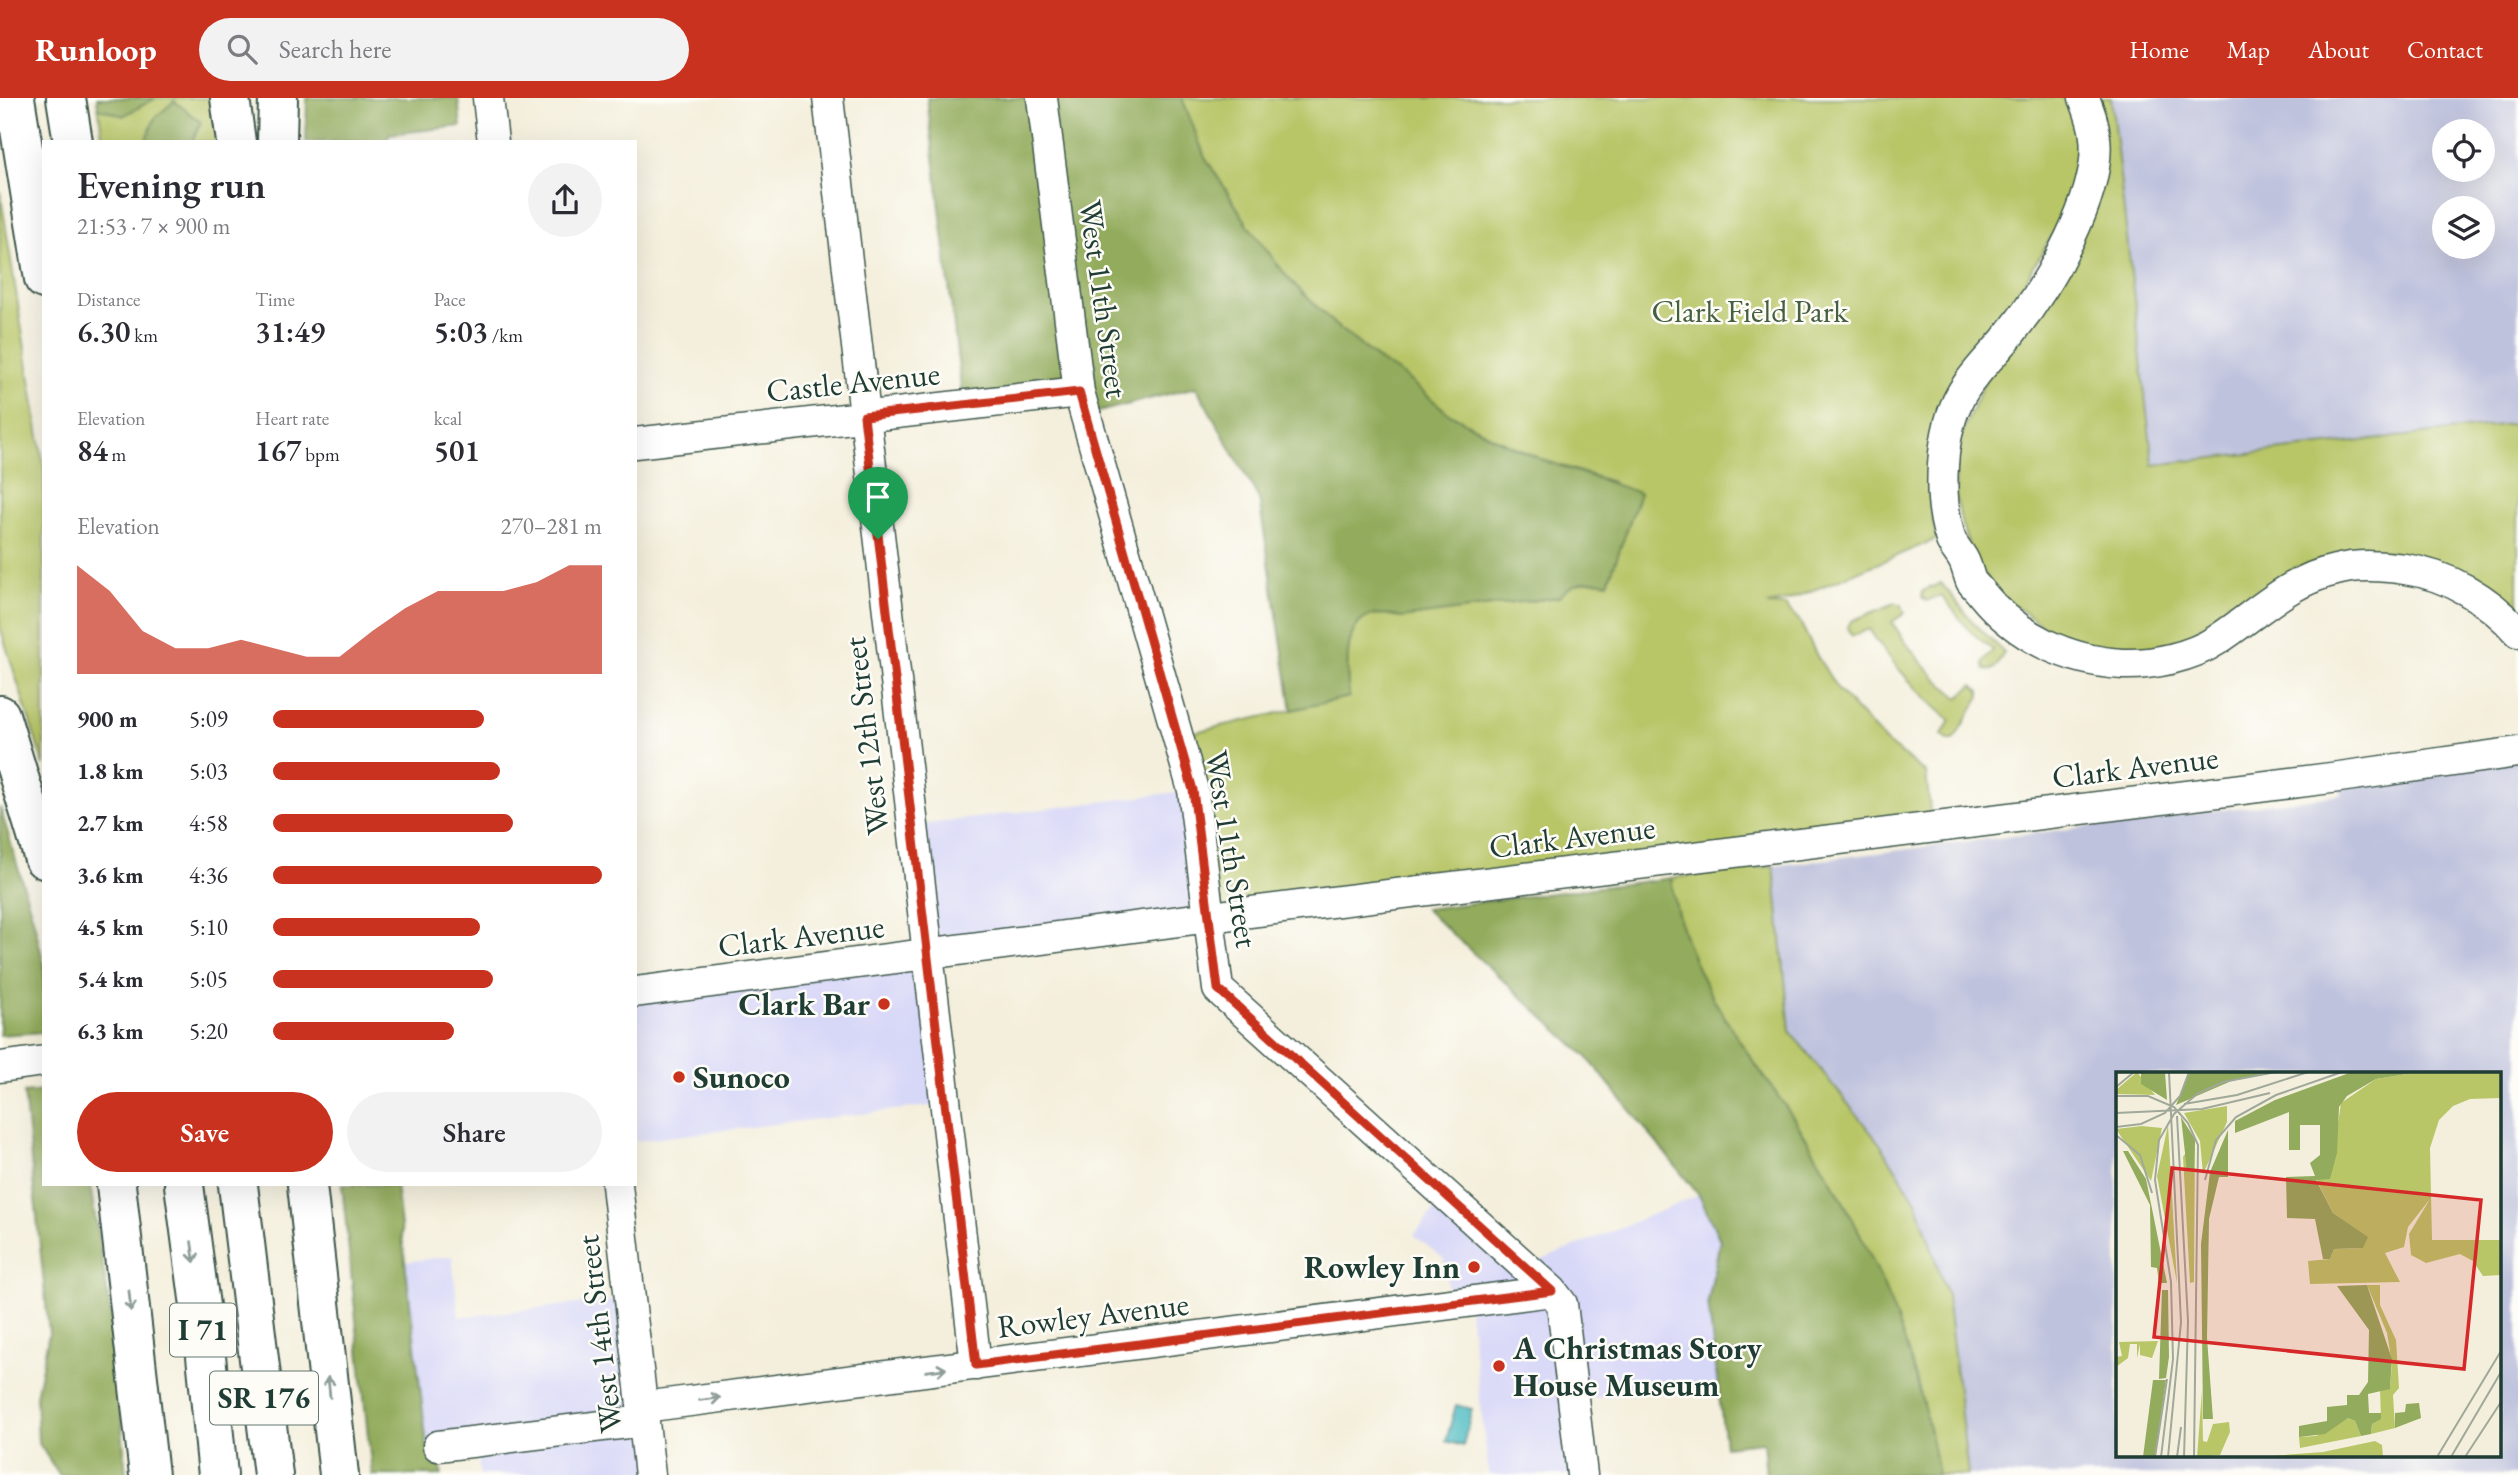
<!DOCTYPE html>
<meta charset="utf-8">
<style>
:root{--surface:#fff;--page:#f2f2f3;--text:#2b2b33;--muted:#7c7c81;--accent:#c8321e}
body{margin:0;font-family:"EB Garamond",serif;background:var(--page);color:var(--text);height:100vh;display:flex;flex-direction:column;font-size:26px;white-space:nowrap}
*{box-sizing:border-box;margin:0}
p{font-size:23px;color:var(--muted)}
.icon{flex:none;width:38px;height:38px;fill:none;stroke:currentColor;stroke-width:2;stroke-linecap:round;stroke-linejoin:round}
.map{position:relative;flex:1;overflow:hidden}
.panel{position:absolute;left:42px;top:42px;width:595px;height:1046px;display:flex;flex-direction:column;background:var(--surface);border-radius:0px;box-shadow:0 7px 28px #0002}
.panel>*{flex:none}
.buttons{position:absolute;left:2432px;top:21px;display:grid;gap:14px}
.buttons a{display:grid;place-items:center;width:63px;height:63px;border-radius:50%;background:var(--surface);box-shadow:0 7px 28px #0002;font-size:35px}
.pin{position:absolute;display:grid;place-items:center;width:60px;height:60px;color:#fff;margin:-72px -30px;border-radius:50% 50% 50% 0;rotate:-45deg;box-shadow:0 0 7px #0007}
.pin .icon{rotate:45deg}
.round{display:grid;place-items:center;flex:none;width:74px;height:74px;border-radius:37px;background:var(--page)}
.summary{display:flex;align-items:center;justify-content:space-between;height:119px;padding:0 35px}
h1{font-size:38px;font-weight:600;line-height:52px}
.figures{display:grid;grid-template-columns:repeat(3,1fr);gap:10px;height:119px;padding:7px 35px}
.figures div{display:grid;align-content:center}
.figures b{font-size:30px;font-weight:600}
.figures small{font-size:19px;font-weight:400}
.figures p{font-size:19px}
.chart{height:196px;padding:14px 35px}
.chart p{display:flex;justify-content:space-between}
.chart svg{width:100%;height:126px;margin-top:7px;fill:var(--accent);opacity:.7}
.cta{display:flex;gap:14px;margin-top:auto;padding:14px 35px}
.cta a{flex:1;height:80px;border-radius:42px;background:var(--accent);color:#fff;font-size:28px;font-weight:600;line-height:80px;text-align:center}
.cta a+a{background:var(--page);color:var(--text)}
ul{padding:0 35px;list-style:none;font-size:23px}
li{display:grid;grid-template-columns:112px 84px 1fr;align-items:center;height:52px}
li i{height:18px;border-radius:9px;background:var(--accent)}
header{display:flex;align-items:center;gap:42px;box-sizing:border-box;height:98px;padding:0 35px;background:var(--accent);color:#fff}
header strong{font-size:33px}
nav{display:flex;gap:38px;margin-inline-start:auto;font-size:24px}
.search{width:490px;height:63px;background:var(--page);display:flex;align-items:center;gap:18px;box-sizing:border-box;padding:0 24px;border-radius:38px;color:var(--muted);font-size:26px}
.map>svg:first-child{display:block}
.built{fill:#d7d7f8}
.industrial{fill:#bfc2dd;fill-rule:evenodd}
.green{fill:#b8c668;stroke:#6c824e;stroke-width:2}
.forest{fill:#92ab5c;stroke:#587448;stroke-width:2}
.water{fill:#4dbcc3;stroke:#367c7c;stroke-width:2}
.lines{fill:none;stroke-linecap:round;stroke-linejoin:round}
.minor-casing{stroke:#3f584d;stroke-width:33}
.highway-casing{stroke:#3f584d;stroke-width:42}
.minor{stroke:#fff;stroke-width:30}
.highway{stroke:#fff;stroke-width:38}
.oneway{stroke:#8f9e9a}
.route-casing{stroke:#fff;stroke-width:14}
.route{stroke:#c8321e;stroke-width:9}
.poi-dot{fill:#c8321e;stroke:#fdfcf7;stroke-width:2.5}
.labels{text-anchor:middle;stroke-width:5;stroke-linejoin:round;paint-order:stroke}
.shield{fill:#fdfcf7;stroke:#62766e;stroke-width:2}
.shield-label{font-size:30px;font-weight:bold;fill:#1f3d34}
.street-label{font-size:32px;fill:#1f3d34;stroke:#fdfcf7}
.park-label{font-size:32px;fill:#455f41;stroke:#fdfcf7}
.poi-label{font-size:32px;font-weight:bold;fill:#1f3d34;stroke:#fdfcf7;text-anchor:end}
.inset-road{fill:none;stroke:#9fa899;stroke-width:2}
.view{fill:#d62828;fill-opacity:0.15;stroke:#d62828;stroke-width:3.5}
.inset-edge{fill:none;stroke:#1f3d34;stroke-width:3.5}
</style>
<header>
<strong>Runloop</strong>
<div class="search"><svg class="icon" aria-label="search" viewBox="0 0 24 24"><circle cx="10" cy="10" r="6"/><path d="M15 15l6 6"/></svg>Search here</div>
<nav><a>Home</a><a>Map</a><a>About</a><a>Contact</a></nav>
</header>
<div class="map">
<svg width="2518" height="1377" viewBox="0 0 2518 1377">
<rect width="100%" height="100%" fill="#fdfcf7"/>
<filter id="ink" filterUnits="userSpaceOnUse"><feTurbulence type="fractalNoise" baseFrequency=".0143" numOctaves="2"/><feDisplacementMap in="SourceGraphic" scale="14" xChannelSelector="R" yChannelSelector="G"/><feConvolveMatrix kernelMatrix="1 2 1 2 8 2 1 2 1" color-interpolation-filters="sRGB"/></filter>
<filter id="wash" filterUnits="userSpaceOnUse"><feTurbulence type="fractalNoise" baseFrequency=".00686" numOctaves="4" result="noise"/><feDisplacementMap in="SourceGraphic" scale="28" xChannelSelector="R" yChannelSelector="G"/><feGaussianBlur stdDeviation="1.57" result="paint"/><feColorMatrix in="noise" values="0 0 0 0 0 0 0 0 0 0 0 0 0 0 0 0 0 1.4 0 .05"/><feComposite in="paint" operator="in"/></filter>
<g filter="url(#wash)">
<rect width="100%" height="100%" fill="#f4efdc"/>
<path class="built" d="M1193,692L1210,819L928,856L945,1006L635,1043V894L927,856L912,728Z
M1699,1097L1720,1142L1708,1204L1718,1286L1574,1302L1582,1377H1489L1468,1205L1450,1207L1444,1161L1414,1137L1446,1098L1525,1169Z
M452,1158L459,1219L630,1200L650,1377H480L476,1343L427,1349L404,1164Z"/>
<path class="industrial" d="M2111,0H2518V325L2153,367ZM2445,33H2483V72H2445ZM2445,110H2483V149H2445Z
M2518,655V1377H1968L1947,1197L1916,1103L1880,1046L1790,933L1774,768L2341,697L2339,679ZM2117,976H2499V1358H2117Z"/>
<path class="green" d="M97,0H220L224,44H103Z
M1182,0H2111L2153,367L2518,325V515L2422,460L2389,454H2358L2295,470L2213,528L2185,541L2153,549L2129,552L2100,551L2072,542L2045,530L2001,498L1975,464L1962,428L1956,399L1955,380L1961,337L1985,282L2067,173L2088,36L2064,117L2008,212L1953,279L1932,333L1928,378L1930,409L1937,441L1787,503L1767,507L1785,508L1799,522L1817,558L1838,592L1886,644L1926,675L1932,730L1210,819L1177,638L1349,599C1345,560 1343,501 1401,520L1559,499C1570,486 1583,483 1600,483L1613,384L1543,362L1494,340L1448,315L1403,277L1380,263L1335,227L1288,180L1250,130L1205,59Z
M0,93L44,370V668L0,529Z
M1941,485L1972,523L2004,554L1997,568L1992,572L1985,571L1983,565L1993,552L1969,532L1941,497L1926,503L1922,499L1923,493Z
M1895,505L1902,507L1905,515L1892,524C1910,553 1932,579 1959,600L1973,587L1980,593V598L1954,642H1948L1942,637L1950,622C1918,595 1892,566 1869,531L1852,538L1847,530L1851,523Z
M1774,768L1790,933L1880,1046L1916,1103L1947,1197L1968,1377H1938C1921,1275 1882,1167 1829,1079C1816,1057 1804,1035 1790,1015C1740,944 1681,869 1671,780Z"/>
<path class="forest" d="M97,0H156L123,18L98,10Z
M307,0H458L461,28L389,36L387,44H306Z
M927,0H1182L1205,59L1250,130L1288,180L1335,227L1380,263L1403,277L1448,315L1494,340L1543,362L1640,395L1608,485C1590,481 1571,484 1559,499L1401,520C1343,501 1345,560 1349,599L1292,612L1259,401L1196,289L1086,317L1079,294L963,306Z
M174,3L201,24L192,44H145L155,20Z
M0,709L33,820L44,866V934L0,937Z
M1671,780C1681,869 1740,944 1790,1015C1804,1035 1816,1057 1829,1079C1883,1169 1921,1273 1938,1377H1766L1763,1344L1725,1348L1708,1204L1720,1142L1699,1097L1587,959L1425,811Z
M44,993V1087H90L115,1243L126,1377H59L38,1344L36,1298L49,1235L24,995Z
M342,1087H396L427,1348H438L442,1377H372Z"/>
<path class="water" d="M1456,1307L1472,1311L1463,1348L1446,1343Z"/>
</g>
<g filter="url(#ink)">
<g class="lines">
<defs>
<path id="minor" d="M488,0L493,44
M828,0L976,1267
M1042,0L1079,294L1193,692L1218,891L1552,1193L1562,1206L1582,1377
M2084,0C2089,13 2094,25 2095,39C2102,96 2048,188 2013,232C1997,254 1976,271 1962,295C1940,332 1937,401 1951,442C1954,449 1959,454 1963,461C1967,468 1968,476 1971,483C1974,487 1979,492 1982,496C2017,539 2068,563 2123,566C2153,567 2191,559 2217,542C2256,517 2289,482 2336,472C2359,466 2381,468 2405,471C2448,477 2489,501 2518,534
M635,345L1079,294
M635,894L1210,819L2339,679L2518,654
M0,969L44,963
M617,1087L650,1377
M643,1309L1552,1193
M438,1348L644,1323"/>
<path id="highway" d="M15,0L44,181
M66,0L73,44
M230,0L236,44
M277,44L278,0
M0,617L44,761
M116,1087L149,1377
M184,1087L204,1238L218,1377
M238,1087L273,1377
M307,1087L339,1377"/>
</defs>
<use href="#minor" class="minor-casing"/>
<use href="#highway" class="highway-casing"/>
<use href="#minor" class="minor"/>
<use href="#highway" class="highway"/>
</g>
<defs><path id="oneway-shaft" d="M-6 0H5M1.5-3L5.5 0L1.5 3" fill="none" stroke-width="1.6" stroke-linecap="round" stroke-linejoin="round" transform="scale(1.75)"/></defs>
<g class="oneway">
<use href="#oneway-shaft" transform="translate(193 1154) rotate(82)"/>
<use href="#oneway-shaft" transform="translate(130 1203) rotate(84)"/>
<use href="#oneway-shaft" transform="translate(936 1272) rotate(-8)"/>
<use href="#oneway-shaft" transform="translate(329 1289) rotate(-96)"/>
<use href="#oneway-shaft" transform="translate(710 1301) rotate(-7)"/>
</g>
</g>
<g class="lines" filter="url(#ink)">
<defs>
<path id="route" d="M1079,294L1193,692L1218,891L1552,1193L976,1267L864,318Z"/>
</defs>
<use href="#route" class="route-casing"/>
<use href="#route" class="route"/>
</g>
<g class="poi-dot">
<circle cx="884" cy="906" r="7"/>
<circle cx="679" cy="979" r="7"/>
<circle cx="1474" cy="1169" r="7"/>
<circle cx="1499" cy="1268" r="7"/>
</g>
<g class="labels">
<g class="shield">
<rect x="170" y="1205.5" width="66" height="53" rx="5"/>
<rect x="210" y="1273.5" width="108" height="53" rx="5"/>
</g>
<g class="shield-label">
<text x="203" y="1242">I 71</text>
<text x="264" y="1310">SR 176</text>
</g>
<g class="street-label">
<text transform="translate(1104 201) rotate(82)" y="11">West 11th Street</text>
<text transform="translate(853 284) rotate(-6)" y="11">Castle Avenue</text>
<text transform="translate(866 638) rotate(-97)" y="11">West 12th Street</text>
<text transform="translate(2135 669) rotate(-7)" y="11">Clark Avenue</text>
<text transform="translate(1572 739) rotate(-7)" y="11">Clark Avenue</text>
<text transform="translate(1232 751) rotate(81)" y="11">West 11th Street</text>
<text transform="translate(801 838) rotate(-7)" y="11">Clark Avenue</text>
<text transform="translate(1093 1217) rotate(-7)" y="11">Rowley Avenue</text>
<text transform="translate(599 1236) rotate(-97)" y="11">West 14th Street</text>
</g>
<g class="park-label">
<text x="1750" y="224">Clark Field Park</text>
</g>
<g class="poi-label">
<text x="870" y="917">Clark Bar</text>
<text x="693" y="990" text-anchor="start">Sunoco</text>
<text x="1460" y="1180">Rowley Inn</text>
<text x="1513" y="1261" text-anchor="start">A Christmas Story<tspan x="1513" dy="37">House Museum</tspan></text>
</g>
</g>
<g transform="translate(2116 974)">
<rect width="385" height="385" fill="#f4efdc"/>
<path d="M21,0L39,23L0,22V18ZM303,0H385V26L354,27L337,34L323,48L314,76L316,168H385V203L367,204L357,189L344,182L310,191L295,183L293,162L314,127L292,155L288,175L269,181L284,210L194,212L192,189L214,187L218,177L247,176L249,164L217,141L200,107L214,106L225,31L260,7ZM111,34V50L87,102L84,69L68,41ZM52,53L61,211L41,104ZM26,54L46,56L35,109L0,57ZM79,67L78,210L74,211L67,85ZM251,213H264V233L280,268L283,316L277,323L279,356L255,362L256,352L265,346L264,317L274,316L276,292L271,261ZM42,269L36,286L24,283V272L21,286V272H14L12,286L0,295V285L6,284L3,270ZM86,319L87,369L91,370L97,352L113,350L114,360L104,383L81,385ZM232,346L239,349L245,364L184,376L183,365L200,364ZM259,369L266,373L267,385H141L207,380Z" fill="#b8c668"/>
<path d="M25,0H49L51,28L25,12ZM73,0H160L120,7L60,33ZM236,0H303L260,7L231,24L223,35L221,81L214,107L200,108L217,141L252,165L247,176L218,177L214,187H207L199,147L171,146L170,105L199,104L194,91L204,83V53H184V78H173V40L119,61V49L159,28ZM65,45L79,67L78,97L71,99ZM112,58V105H103L93,147L91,266L97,347H87L85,172L94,100ZM7,79H12L30,107L51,211H43L41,196L35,195L34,133ZM251,213L276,287L274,317L252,322L253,341H265V347L256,352L255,362L245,364L239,349L232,346L209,362L183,365V354L211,349V335L231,333V323H243L252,310L253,258L221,214ZM46,218H52L53,285L50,306L43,307ZM37,308H50L39,385H27ZM303,331L305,346L279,356V341L289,340L290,332Z" fill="#92ab5c"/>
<path class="inset-road" d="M0,15L18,0M0,24H32L58,35L72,51L82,73L78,385M68,32L121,23L192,0M0,41L86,37L154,21M61,44L72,249L68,385M0,55L25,52L49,41L64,24L73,0M0,63L24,83L36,121M89,108L100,68L120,45L160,23L226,0M39,385L51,307M45,385L57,287L55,210L39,108L43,68L58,42L81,22L107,10L160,0M52,385L65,250L53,0M61,385L65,355M321,385L385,279M335,385L385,300M349,385L385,330"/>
<path class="view" d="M56,96L365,128L348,297L38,265Z"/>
<rect width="385" height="385" class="inset-edge"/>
</g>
</svg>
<div class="buttons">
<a><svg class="icon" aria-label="locate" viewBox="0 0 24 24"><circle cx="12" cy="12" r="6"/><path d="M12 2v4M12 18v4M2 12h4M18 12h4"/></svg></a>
<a><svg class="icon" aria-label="layers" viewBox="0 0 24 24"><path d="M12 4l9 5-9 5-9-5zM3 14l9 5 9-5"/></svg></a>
</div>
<div class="pin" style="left:878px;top:441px;background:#1e9e55"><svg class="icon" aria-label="arrive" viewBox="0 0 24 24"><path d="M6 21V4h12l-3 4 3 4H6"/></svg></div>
<section class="panel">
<div class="summary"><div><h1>Evening run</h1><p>21:53 · 7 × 900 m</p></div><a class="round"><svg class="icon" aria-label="share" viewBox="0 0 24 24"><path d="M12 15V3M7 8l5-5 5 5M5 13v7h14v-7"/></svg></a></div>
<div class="figures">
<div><p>Distance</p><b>6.30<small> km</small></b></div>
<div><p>Time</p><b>31:49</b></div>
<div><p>Pace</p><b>5:03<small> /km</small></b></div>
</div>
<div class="figures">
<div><p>Elevation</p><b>84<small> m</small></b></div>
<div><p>Heart rate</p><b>167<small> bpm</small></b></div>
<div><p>kcal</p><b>501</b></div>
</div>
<div class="chart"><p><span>Elevation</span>270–281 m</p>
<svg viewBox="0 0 160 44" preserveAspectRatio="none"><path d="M0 44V6L10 15L20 29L30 35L40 35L50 32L60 35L70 38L80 38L90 29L100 21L110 15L120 15L130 15L140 12L150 6L160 6V44z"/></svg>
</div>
<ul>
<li><b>900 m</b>5:09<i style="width:64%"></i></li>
<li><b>1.8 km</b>5:03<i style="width:69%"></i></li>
<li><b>2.7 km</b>4:58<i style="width:73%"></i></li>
<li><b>3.6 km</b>4:36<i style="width:100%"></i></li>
<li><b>4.5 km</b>5:10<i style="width:63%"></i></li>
<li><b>5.4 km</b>5:05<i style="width:67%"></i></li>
<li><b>6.3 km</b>5:20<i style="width:55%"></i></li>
</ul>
<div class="cta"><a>Save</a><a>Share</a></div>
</section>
</div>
